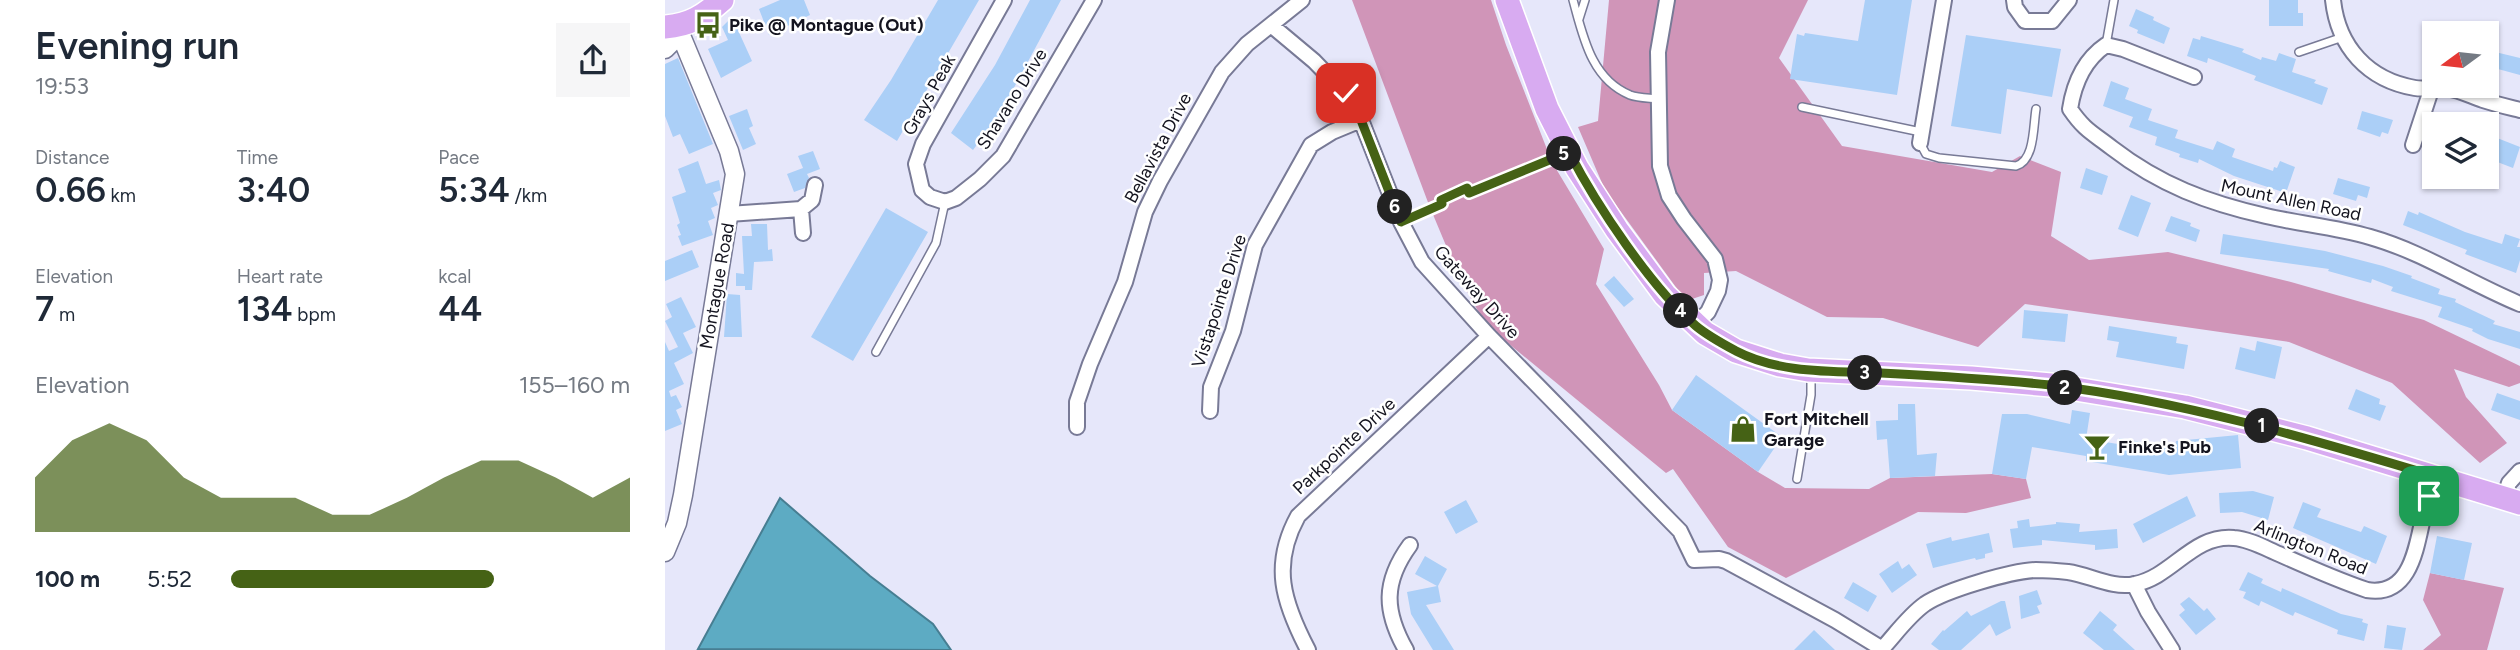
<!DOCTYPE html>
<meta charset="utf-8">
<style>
:root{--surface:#fff;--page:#f6f6f7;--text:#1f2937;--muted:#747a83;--accent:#456215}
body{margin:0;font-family:Figtree,sans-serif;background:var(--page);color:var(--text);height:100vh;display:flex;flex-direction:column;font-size:26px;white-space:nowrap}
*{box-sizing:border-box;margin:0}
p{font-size:23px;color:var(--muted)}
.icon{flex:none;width:38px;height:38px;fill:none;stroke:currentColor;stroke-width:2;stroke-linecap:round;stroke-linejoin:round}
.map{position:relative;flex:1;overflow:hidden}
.panel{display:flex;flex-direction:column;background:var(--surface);width:665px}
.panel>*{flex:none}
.needle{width:46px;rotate:255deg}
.fabs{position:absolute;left:1757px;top:21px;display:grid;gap:14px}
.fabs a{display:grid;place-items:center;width:77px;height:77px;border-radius:0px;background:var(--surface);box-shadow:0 2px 5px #0004;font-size:35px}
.pin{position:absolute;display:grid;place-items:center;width:60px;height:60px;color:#fff;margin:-30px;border-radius:14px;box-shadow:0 4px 10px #0006}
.km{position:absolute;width:35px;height:35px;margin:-18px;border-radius:50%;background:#222;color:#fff;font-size:19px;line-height:35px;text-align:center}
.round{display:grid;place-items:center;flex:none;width:74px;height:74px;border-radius:0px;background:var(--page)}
.headline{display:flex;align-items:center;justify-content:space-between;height:119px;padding:0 35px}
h1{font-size:38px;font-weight:600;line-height:52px}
.metrics{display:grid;grid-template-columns:repeat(3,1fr);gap:10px;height:119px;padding:7px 35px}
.metrics div{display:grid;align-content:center}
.metrics b{font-size:35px;font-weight:600}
.metrics small{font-size:19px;font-weight:400}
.metrics p{font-size:19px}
.chart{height:196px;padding:14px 35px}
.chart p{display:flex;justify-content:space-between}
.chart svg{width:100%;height:126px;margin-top:7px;fill:var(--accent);opacity:.7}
ul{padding:0 35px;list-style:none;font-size:23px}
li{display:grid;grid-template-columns:112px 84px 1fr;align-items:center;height:52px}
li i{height:18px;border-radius:9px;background:var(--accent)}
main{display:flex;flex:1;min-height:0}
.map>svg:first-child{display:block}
.forest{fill:#d095b8}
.water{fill:#5dabc3;stroke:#477e92;stroke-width:2}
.building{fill:#abcff7}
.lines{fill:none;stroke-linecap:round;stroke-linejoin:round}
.service-casing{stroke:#787a96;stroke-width:10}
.minor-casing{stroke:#787a96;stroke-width:18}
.tertiary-casing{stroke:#787a96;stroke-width:21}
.primary-casing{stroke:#fff;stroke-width:26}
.path{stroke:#737382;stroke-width:2.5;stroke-dasharray:2 5;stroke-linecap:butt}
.service{stroke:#fff;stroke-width:7}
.minor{stroke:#fff;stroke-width:14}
.tertiary{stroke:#fff;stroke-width:18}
.primary{stroke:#d8abf1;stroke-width:23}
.route-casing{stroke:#fff;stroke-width:14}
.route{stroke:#456215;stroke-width:9}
.labels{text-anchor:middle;stroke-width:5;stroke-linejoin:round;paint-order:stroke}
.poi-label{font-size:18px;font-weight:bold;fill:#14141f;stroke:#fff;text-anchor:start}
.street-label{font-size:18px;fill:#14141f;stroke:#fff}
</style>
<main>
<section class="panel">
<div class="headline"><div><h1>Evening run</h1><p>19:53</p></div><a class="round"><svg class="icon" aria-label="share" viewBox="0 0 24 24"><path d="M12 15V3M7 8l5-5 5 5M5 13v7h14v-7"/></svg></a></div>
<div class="metrics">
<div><p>Distance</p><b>0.66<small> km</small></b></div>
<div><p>Time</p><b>3:40</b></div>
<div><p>Pace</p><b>5:34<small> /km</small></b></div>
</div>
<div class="metrics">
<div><p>Elevation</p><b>7<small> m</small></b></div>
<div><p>Heart rate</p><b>134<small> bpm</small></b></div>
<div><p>kcal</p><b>44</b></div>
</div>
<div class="chart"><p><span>Elevation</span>155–160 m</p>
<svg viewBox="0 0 160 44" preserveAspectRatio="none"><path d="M0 44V25L10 12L20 6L30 12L40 25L50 32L60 32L70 32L80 38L90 38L100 32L110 25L120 19L130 19L140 25L150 32L160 25V44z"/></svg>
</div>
<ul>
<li><b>100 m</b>5:52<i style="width:66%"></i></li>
</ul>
</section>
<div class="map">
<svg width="1855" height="650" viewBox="0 0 1855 650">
<rect width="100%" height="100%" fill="#e6e7fa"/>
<path class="forest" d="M687,0H826L841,45L887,162L939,249L931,284L994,385L1007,410L1093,472L1120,488L1204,489L1225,478L1327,474L1361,479L1366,498L1301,513L1253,512L1121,578L1063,547L1008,469L1001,473L821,325L795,279L764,205Z
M944,0H1143L1114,58L1177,146L1327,172L1355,156L1396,172L1386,236L1424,260L1503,252L1626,282L1759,320L1855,366V383L1844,387L1789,369L1801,397L1842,443L1815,463L1727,383L1624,342L1360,304L1313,347L1218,318L1162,317L1071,271L1039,273V295L1021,301L940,190L913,127L933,121Z
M1765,573L1839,588L1822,650H1758L1776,635L1758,600Z"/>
<path class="water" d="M115,498L205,576L268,624L286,650L33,649Z"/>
<path class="building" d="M115,0H139L145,15L104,35L94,9Z
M273,0H314L232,141L199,120L226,80Z
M365,0H396L337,110L343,115L328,138L330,139L322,149L314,142L308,150L286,133L330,65Z
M1200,0H1247L1232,95L1125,79L1132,34L1139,36L1140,33L1193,41Z
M1604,0H1633V13H1638V26H1604Z
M1471,9L1489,17L1488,20L1505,28L1499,44L1472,33L1473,30L1464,26Z
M67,17L87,61L56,78L43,49L63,40L57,27Z
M1795,22L1796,33H1766V23Z
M1301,35L1396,49L1387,97L1342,89L1336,134L1286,126Z
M1536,36L1579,49L1577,52L1596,60L1597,57L1611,61L1614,53L1631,59L1627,72L1651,80L1649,83L1663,88L1657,105L1589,80L1591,76L1543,58L1542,63L1522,56L1528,38L1535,40Z
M1822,50L1855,58V75L1822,66Z
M13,58L48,144L24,154L15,134L8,137L0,116V64Z
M1446,81L1464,88L1460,99L1487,109L1483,120L1513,130L1510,138L1548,150L1552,141L1570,149L1567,157L1608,171L1609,167L1612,168L1615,161L1630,167L1621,193L1569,176L1534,159L1533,163L1514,157L1515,154L1490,145L1492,137L1464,127L1468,117L1438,106Z
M82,109L88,126L84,128L91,144L78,150L64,116Z
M1697,111L1728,120L1723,134L1717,132L1715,137L1692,129Z
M1822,134L1855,147L1848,168L1822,158Z
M148,151L155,169L142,174L144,178L140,188L129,192L122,174L138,168L133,156Z
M33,161L41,184L54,180L56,190L48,193L53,205L46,208L50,218L43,221L48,235L17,246L13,236L16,235L12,225L15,223L7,197L21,192L13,169Z
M1421,168L1443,176L1437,195L1415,188Z
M1673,178L1705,187L1702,198L1693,195L1691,201L1668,194Z
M1466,195L1486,203L1473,237L1453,229Z
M221,208L263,232L188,361L146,337Z
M1743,211L1753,215L1754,212L1800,232L1837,244L1840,234L1855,239L1852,247H1855V260L1851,273L1800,254L1802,250L1738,225Z
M1506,216L1526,223L1525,226L1535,230L1531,242L1500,231Z
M86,224H102L103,250L107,249L108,261L89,262L87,290H80V286H71V273L79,274L77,236H87Z
M1558,234L1660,251L1718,266L1747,276L1746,278L1775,289L1773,294L1791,299L1790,302L1830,321L1828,324L1855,332V349L1823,339L1807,331L1808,329L1773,317L1777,307L1726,291L1728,287L1707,279L1706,283L1663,271L1664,269L1555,254Z
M27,250L34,267L0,281V261Z
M949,276L969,299L959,307L939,285Z
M62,294L75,295L77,337H59Z
M16,297L31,327L18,333L28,353L9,363L19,384L4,391L6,397L11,395L17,407L11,410L17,424L0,431V342L4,351L13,347L0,321L7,317L1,304Z
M1359,310L1403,314L1400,342L1357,338Z
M1444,326L1512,337L1511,343L1523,345L1519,369L1451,357L1454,342L1442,340Z
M1592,341L1617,347L1610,379L1570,369L1575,347L1590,351Z
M1031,375L1117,437L1093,472L1007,410Z
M1691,389L1715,399L1714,404L1721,406L1715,421L1683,409Z
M1832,393L1855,401V420L1826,410Z
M1233,404H1250L1252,455L1272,453L1270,476L1225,478L1222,439L1212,440L1211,421L1233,420Z
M1407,410L1425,413L1421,439L1453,444L1454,438L1510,448L1511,441L1573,435L1576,468L1504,475L1421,461V456L1367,447L1361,479L1327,474L1337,414H1362L1405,424Z
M1588,491L1609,497L1603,520L1577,512L1555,513L1554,493Z
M1522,496L1531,516L1478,543L1468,524Z
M801,500L813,522L791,534L779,512Z
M1638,502L1656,509L1652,517L1696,532L1699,526L1722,536L1711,564L1628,528Z
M1364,519L1365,527L1391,524V522L1415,524L1414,532L1452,529L1453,548L1430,550V545L1377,540V545L1348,548L1345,529L1353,528L1352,521Z
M1324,533L1328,552L1320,554V558L1311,560L1310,558L1268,568L1261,544L1286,537L1287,541Z
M1772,536L1807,543L1799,580L1765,573Z
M760,556L782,569L773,586L776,602L761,605L789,650H768L746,614L742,592L772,586L750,574Z
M1233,561L1237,569L1244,564L1252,575L1227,593L1214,574Z
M1583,572L1598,579L1596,583L1616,592L1617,588L1676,614L1698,619L1697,622L1703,624L1699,641L1672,634L1673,630L1630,612L1628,616L1596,601L1594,606L1578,598L1581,592L1574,590Z
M1188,582L1212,596L1203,612L1179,598Z
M1372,590L1377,604L1372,606L1375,613L1356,619L1354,596Z
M1524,597L1539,611L1542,608L1551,619L1531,635L1514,615L1520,610L1515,604Z
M1336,601H1340L1346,628L1331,636L1325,624L1296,650H1274L1266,644L1278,630L1279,631L1302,611L1306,616Z
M1435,611L1452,625L1448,630L1470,650H1439L1418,633Z
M1722,625L1741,628L1737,650L1719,648Z
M1149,630L1170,650H1129Z"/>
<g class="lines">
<defs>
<path id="service" d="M908,0C918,36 926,79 965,95C973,98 984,98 992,99
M914,19L920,0
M1441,45L1449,0
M1634,52L1678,37
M1137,107L1256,132
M1255,143L1261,154L1274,158L1351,166C1370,160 1368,127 1371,109
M211,352L271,243L280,202
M1132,479L1146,395V374"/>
<path id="minor" d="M339,0L258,144L251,164L257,190L265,197L280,202L291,198L315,179L338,156L429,0
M1002,0L993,52L995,166L1004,196L1019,219L1050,259L1055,280L1053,291L1043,312L1030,325
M1349,0L1350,7L1360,21H1387L1404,0
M1668,0C1673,47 1703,80 1750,88C1761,90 1771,86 1782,88C1795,90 1806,96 1818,100C1830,104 1843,107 1855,110
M606,25L649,61L681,94L696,120L736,222L757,262L824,336L1015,531L1029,560L1054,559L1061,561L1170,620L1219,650
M1529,77L1458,49L1441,45C1419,60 1409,83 1405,109C1420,131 1428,133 1447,148C1495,185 1543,203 1601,216C1635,224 1671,227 1705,237C1758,252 1804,283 1855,304
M1255,143L1279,0
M1748,145L1767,87
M136,209L138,233
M64,214L136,209L147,200L150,185
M545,411L546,387L568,331L590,245L646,145L667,132L696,120
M412,427V402L425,364L460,282L480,212L495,181L557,72L582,44L637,0
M1839,498L1844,483L1855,471
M1469,584L1483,612L1507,650
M643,650C618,602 606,565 633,516L824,336
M741,650C719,611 718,582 745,545
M1216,650C1230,635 1243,616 1260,604C1281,590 1346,571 1371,570C1382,570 1393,571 1403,572C1425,575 1447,589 1470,584C1507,577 1528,534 1569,538C1584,539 1600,548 1614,554C1643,567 1672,580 1702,590C1745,597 1751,549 1758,518C1761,504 1765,490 1769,476"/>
<path id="tertiary" d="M0,49L8,41L12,26
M0,552L12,523L18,495L70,174L64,151L12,26"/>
<path id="primary" d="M842,0L882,109L912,168L952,230L1000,295L1040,333L1071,351L1115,365L1143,370L1306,378L1386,385L1520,407L1642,438L1855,503
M0,27C25,25 39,16 57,0"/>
</defs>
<use href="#service" class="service-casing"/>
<use href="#minor" class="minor-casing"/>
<use href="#tertiary" class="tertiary-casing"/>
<use href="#primary" class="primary-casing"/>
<path class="path" d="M748,216L777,204L776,200L802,189L804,193L887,159"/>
<use href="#service" class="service"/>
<use href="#minor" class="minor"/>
<use href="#tertiary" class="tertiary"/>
<use href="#primary" class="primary"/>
</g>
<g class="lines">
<defs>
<path id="route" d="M681,93L696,120L736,222L777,204L776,200L802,188L804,193L904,152C932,206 986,287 1031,326C1043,336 1058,344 1071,351C1115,374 1169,371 1216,373C1273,376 1329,379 1385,385C1516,401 1643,438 1769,476L1764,496"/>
</defs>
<use href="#route" class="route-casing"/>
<use href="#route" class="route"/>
</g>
<defs>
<symbol id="bus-bare" viewBox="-9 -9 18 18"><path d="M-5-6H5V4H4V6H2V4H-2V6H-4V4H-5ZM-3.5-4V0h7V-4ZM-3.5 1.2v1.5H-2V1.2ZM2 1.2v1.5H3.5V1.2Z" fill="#456215" stroke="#fff" stroke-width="2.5" paint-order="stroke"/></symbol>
<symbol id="shop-bare" viewBox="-9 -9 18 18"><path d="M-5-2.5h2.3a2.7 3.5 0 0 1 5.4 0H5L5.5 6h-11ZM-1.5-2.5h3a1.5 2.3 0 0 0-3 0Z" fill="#456215" stroke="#fff" stroke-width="2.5" paint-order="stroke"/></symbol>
<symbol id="bar-bare" viewBox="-9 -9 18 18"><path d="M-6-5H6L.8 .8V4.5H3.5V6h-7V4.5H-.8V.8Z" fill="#456215" stroke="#fff" stroke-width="2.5" paint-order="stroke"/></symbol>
</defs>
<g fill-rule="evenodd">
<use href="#bus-bare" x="24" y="6" width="38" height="38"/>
<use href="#shop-bare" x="1059" y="410" width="38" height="38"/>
<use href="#bar-bare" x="1413" y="428" width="38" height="38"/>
</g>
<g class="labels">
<g class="poi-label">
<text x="64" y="31">Pike @ Montague (Out)</text>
<text x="1099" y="425">Fort Mitchell<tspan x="1099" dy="21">Garage</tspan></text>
<text x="1453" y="453">Finke's Pub</text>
</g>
<g class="street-label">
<text transform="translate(264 95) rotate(-61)" y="6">Grays Peak</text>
<text transform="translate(347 99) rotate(-58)" y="6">Shavano Drive</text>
<text transform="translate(493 148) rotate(-62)" y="6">Bellavista Drive</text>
<text transform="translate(1626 200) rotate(12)" y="6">Mount Allen Road</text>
<text transform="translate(52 286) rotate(-80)" y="6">Montague Road</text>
<text transform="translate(812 292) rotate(48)" y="6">Gateway Drive</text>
<text transform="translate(554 301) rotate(-72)" y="6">Vistapointe Drive</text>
<text transform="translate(679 446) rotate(-43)" y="6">Parkpointe Drive</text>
<text transform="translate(1646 547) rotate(22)" y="6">Arlington Road</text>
</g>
</g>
</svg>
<div class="fabs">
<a><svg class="needle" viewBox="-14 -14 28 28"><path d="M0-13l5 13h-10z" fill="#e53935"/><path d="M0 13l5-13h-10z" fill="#747a83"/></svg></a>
<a><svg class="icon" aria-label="layers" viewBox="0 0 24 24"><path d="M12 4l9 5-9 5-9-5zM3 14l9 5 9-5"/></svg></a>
</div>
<div class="pin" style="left:1764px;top:496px;background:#1e9e55"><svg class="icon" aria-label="arrive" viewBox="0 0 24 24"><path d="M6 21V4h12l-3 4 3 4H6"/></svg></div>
<div class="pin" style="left:681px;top:93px;background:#d93025"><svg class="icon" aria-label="check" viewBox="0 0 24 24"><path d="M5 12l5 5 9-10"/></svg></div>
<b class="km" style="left:1597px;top:426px">1</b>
<b class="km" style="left:1400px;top:388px">2</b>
<b class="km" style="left:1200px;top:373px">3</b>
<b class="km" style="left:1016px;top:311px">4</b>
<b class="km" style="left:899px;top:154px">5</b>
<b class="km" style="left:730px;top:207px">6</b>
</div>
</main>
